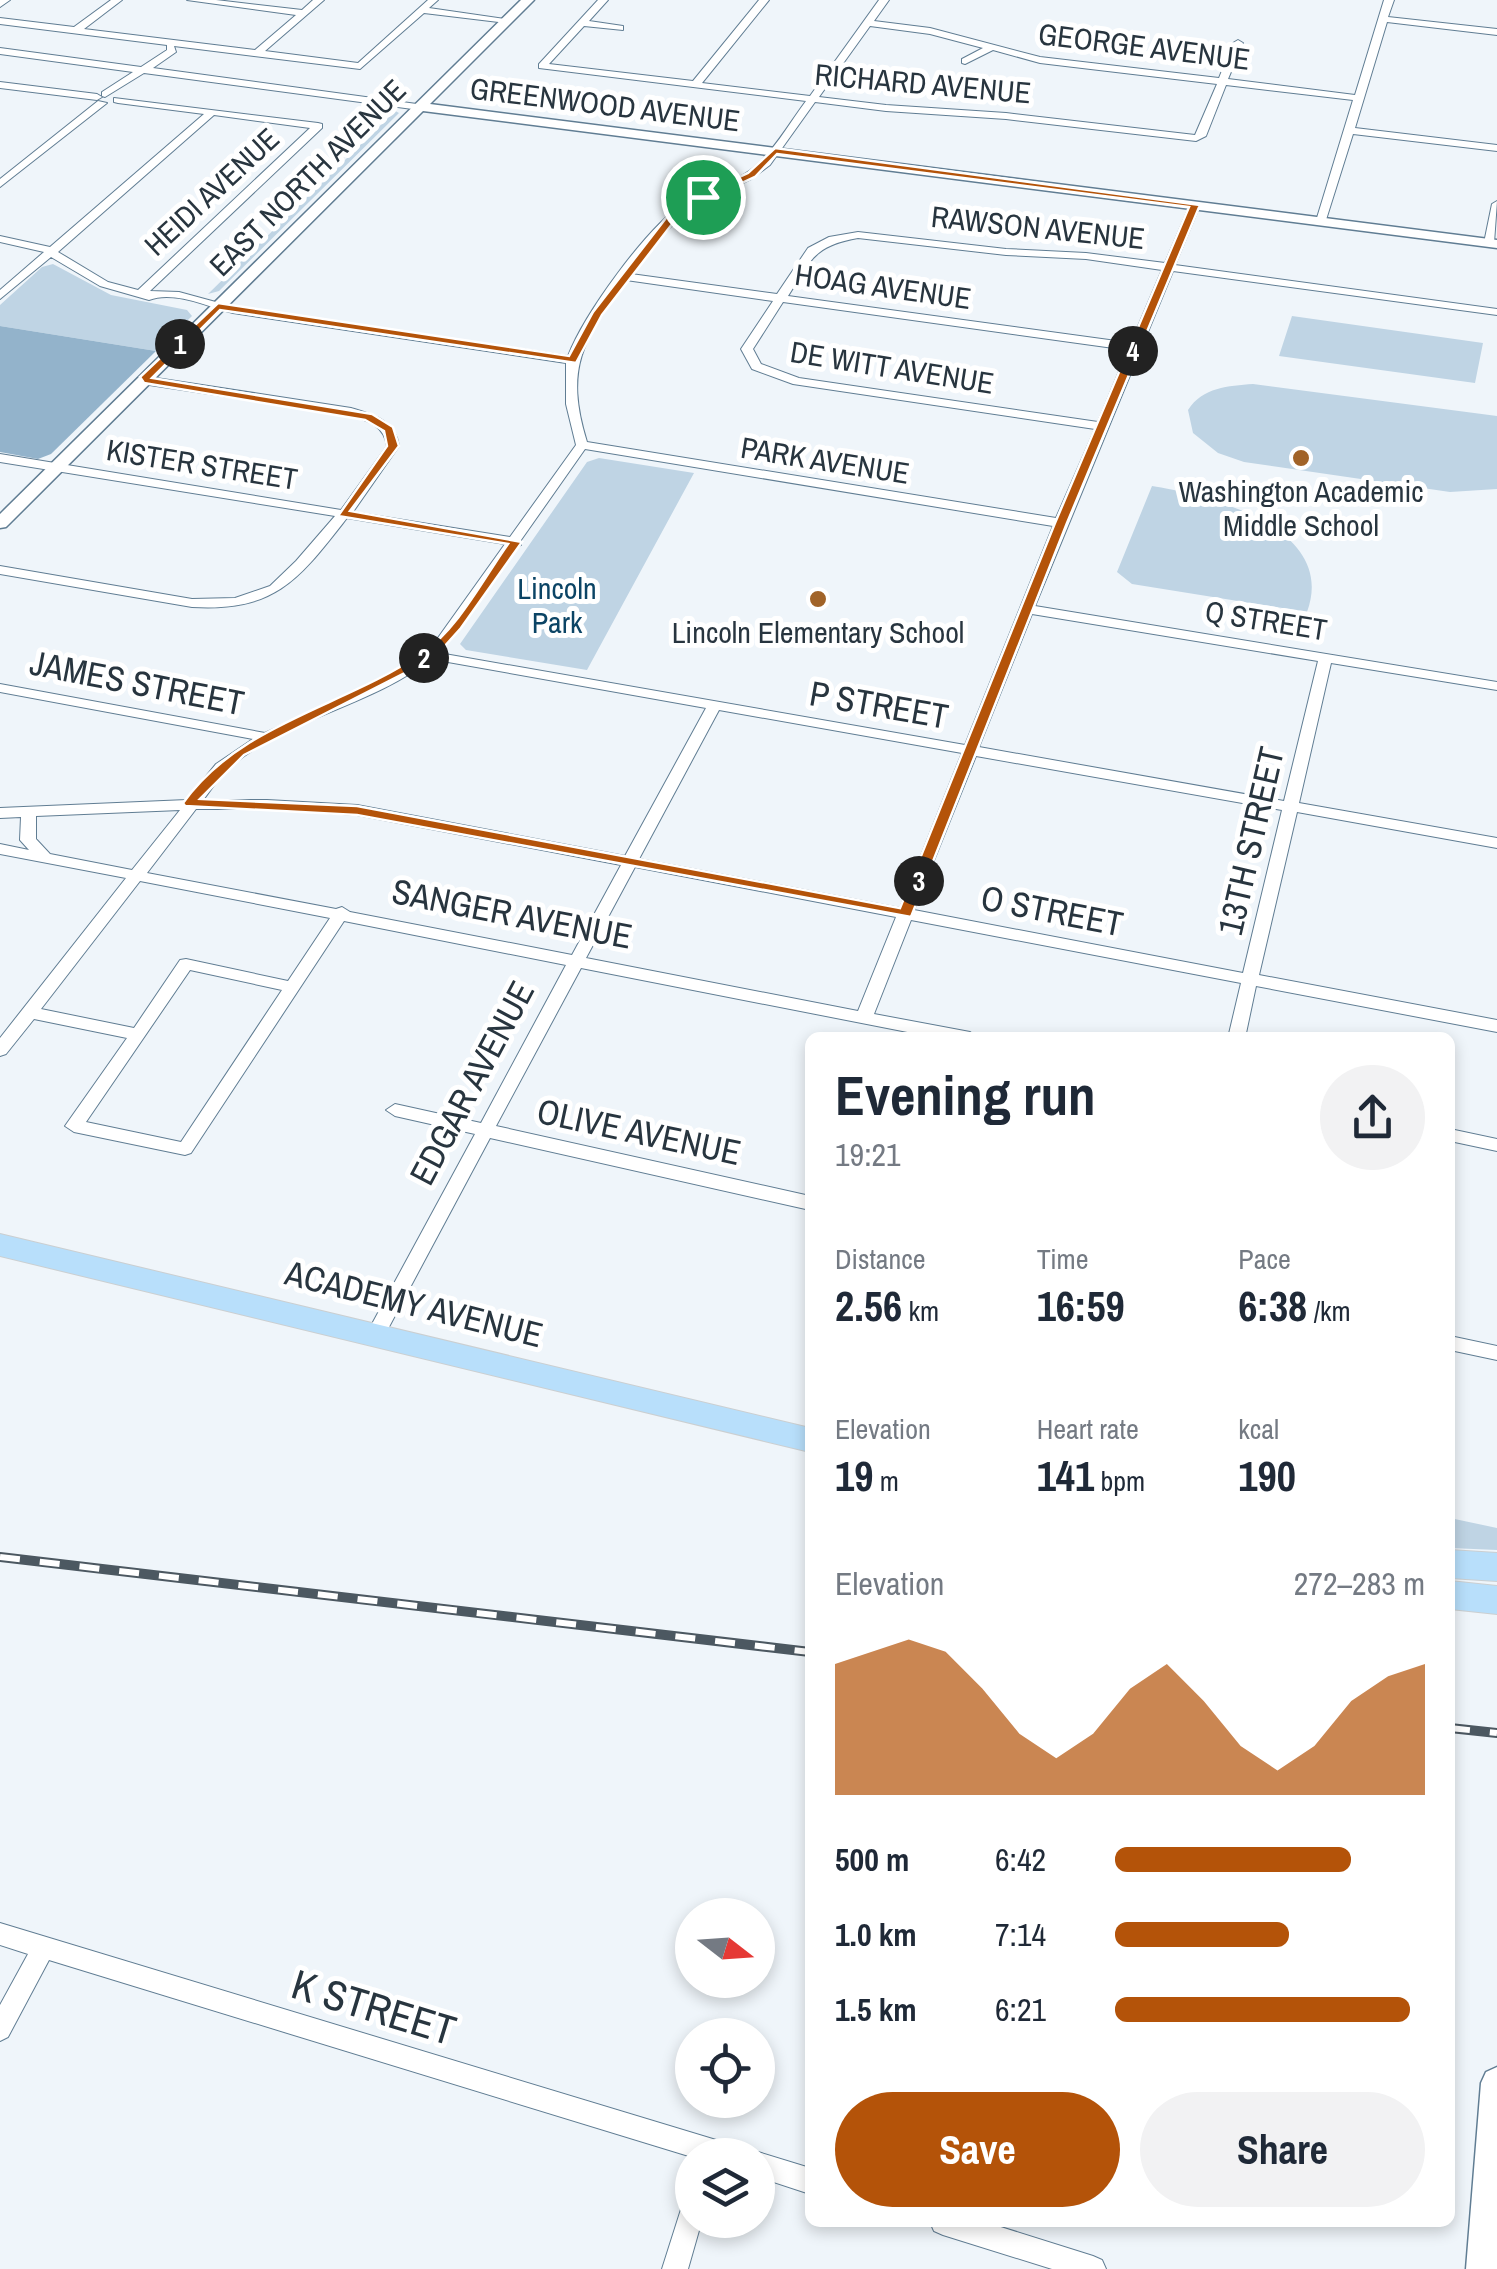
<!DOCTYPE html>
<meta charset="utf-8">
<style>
:root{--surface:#fff;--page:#f2f2f3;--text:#1f2937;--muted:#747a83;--accent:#b45309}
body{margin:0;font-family:"Archivo Narrow",sans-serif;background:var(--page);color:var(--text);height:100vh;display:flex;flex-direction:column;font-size:38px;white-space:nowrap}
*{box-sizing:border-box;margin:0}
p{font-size:32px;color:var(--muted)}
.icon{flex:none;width:55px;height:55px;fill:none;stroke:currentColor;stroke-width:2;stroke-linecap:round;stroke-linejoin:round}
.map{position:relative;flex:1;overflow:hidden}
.side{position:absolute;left:805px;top:1032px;width:650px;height:1195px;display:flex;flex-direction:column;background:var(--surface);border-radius:15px;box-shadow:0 5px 15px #0003}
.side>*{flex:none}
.needle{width:65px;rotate:107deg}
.buttons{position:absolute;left:675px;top:1898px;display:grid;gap:20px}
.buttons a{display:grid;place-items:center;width:100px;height:100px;border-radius:50%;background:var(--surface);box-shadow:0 5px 15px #0003;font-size:50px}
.pin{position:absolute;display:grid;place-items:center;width:85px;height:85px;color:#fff;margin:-42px;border:5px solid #fff;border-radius:50%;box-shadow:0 2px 10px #0007}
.km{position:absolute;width:50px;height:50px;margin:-25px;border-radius:50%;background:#222;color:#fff;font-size:28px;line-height:50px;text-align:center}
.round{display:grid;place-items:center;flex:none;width:105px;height:105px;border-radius:52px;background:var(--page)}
.head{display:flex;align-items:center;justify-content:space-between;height:170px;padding:0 30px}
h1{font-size:55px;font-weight:800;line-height:75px}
.figures{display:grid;grid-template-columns:repeat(3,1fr);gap:15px;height:170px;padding:10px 30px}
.figures div{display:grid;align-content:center}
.figures b{font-size:42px;font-weight:800}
.figures small{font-size:28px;font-weight:400}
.figures p{font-size:28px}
.chart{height:280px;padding:20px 30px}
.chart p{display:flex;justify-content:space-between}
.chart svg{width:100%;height:180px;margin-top:10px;fill:var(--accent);opacity:.7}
.cta{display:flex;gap:20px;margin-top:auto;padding:20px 30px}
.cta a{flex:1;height:115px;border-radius:60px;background:var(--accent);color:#fff;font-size:40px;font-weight:800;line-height:115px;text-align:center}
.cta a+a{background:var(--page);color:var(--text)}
ul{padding:0 30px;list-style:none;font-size:32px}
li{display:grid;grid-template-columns:160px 120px 1fr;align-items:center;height:75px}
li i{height:25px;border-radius:12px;background:var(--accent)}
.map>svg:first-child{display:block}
.green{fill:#bfd4e4}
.water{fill:#93b3cb}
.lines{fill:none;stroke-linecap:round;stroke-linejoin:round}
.minor-casing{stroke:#607d93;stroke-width:2}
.tertiary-casing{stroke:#607d93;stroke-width:3}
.primary-casing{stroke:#cbcfd1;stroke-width:2}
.minor{fill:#fff;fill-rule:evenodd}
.tertiary{fill:#fff;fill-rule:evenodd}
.primary{fill:#b8dffb;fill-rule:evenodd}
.rail-casing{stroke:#4c5861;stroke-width:10}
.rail{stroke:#fff;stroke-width:6;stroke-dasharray:20;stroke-linecap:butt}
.route{fill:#b45309;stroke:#fff;stroke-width:2.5;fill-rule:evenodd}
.poi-dot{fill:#a16328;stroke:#fff;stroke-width:4}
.labels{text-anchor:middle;stroke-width:10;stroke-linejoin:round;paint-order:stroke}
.far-street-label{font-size:30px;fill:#28353f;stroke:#fff}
.far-poi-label{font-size:30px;fill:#28353f;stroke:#fff}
.far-park-label{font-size:30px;fill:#0b4465;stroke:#fff}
.street-label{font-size:35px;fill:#28353f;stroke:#fff}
.near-street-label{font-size:42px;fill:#28353f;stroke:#fff}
</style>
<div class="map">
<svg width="1497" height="2269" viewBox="0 0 1497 2269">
<rect width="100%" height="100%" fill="#eff5fa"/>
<path class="green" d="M388,107L399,113L219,291L208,294L393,113Z
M53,264L111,295L187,310L192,316L156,351L0,326V305L42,267Z
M1292,316L1483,343L1475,383L1279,356Z
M1253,384L1497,416V489L1450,492L1244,462L1218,453L1193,433L1188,410C1203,387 1228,386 1253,384Z
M599,458L694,473L587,670L466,650L460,644L587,462Z
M1152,486C1210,495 1338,528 1307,612L1132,584L1117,572Z
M1450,1518L1497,1528V1550L1450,1548Z"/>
<path class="water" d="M0,326L156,351L51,454L38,459L0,452Z"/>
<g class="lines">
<defs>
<path id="minor" d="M0,0H10L0,7Z
M111,0H122L84,29L255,50L296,15L187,0H216L302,10L313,0H324L265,51L358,63L428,0H438L429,8L512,20L507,23L424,13L360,69L174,46L176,52L153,68L424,105L425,107L420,110L144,73L105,97L102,96V92L133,72L0,54V48L141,67L167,50V45L0,24V18L74,27Z
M598,0H608L589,21L623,26V30L584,26L549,64L693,81L759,0H769L702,83L810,96L879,0H889L874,21L930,28L1040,57L1219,78L1233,43L1238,40L1243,43L1228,79L1355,95L1384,0H1394L1388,17L1497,29V35L1387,22L1355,128L1497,145V151L1353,134L1325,223L1316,221L1353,100L1226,85L1206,136L1196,141L1006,119L886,111L815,102L770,165L751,179L689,209L661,236L631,274L777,294L808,248L829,237L858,232L1006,249L1086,253L1165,263L1190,205L1195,202L1200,205L1175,265L1497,309V315L1173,271L1035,606L1497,682V690L1331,663L1299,803L1497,838V848L1297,812L1259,975L1497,1020V1032L1256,986L1245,1038H1228L1241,983L911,920L874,1014L970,1032L978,1038H938L581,968L496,1126L810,1196V1210L490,1138L382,1340H368L366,1335L475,1134L395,1116L386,1110L395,1104L481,1123L566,965L344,921L191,1153L185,1155L74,1132L65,1126L127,1038L34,1019L6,1054L0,1056V1038L126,878L0,854V844L29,850L20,840L21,817L0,818V808L187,800L216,764L253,739L0,692V684L265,733L357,691L412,661L435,642L505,544L347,518C299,579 276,612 192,607L0,574V566L192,599L235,598L270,586L296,561L335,516L0,462V454L341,510L387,446C384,425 368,421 350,415L143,384L137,380L143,376L351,408C374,415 395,420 399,446L353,512L510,537L576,445L566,404V363L233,313C208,307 174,290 149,300L100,286L51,257L0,299V290L44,252L0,242V236L50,247L204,114L118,103L114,102V98L318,123L322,124V128L150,291L179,292L234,307L568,356C584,314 647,227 684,203C708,188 739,183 759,163C777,146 791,121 806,101L539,68V64ZM870,26L930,34L983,48L962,59V63L965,64L993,50L1040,63L1217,84L1195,135L1006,113L886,105L819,97ZM214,115L310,128L138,290L108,282L58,252ZM858,238L1006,255L1086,259L1162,270L1131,343L788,296C811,260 813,246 858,238ZM626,280L773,301L741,349L752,369L793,384L1095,429L1056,518L587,442C564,368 583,340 626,280ZM783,302L1128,350L1098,422L799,378L761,364L753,349ZM585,449L1053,526L965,745L439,653L517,546L521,545V540ZM1032,614L1318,661L1284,801L979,747ZM431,659L706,708L625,856L357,805L267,800H203C211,790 218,778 227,770C282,719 371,707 431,659ZM719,710L962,753L900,908L639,859ZM976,756L1282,810L1243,973L914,910ZM196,809H267L357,815L621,865L572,955L350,912L342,907L336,909L147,873ZM180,810L132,870L50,854L36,839V816ZM635,867L896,917L858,1011L586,958ZM140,881L330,918L288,981L186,959L180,960L134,1028L41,1009ZM190,970L282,990L181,1142L86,1122Z
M0,82L97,94L102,97L97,100L0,88Z
M98,101L107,103L0,187V179Z
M1497,201L1494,243L1489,246L1484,243L1492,204Z
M1450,1129L1497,1139V1151L1450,1141Z
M1450,1336L1497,1346V1360L1450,1350Z
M0,1923L726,2143L735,2146L738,2155H692V2157L49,1960L8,2037L0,2041V2005L28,1954L0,1945Z
M758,2152L810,2168V2194L758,2177V2155H752Z
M692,2199V2220H702L688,2269H662L683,2203Z
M930,2222H985L1093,2256L1102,2260L1106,2269H1052L943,2235L934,2231Z"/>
<path id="tertiary" d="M521,0H534L430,104L1497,240V248L423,111L6,527L0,528V514Z
M1497,2067V2269H1466L1481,2083L1486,2072Z"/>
<path id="primary" d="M0,1234L810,1428V1452L0,1256Z
M1450,1550L1497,1553V1581L1450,1578Z
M1450,1581L1497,1586V1614L1450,1609Z"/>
</defs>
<use href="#minor" class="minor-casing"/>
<use href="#tertiary" class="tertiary-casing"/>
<use href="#primary" class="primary-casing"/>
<use href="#minor" class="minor"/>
<use href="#tertiary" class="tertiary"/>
<use href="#primary" class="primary"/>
<defs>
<path id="rail" d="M0,1557L810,1652
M1450,1728L1497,1733"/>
</defs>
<use href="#rail" class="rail-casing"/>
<use href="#rail" class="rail"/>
</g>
<path class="route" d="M775,148L1200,205L1067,523L911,917L357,815L185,806L183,803C241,722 344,707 422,653C458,629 483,579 508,544L338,516L387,446L384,431L365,420L144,383L140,377L218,303L569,356L593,312L666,218L700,195L748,173ZM777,154L1189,207L1055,523L900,908L357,806L200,799L244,755L434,658L461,628L522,542L350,511L399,446L393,427L372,414L152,378L220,310L576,363L602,315L673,223L707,199L755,177Z"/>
<g class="poi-dot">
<circle cx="1301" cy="458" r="10"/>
<circle cx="818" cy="599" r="10"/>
</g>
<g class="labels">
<g class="far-street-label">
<text transform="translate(1144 47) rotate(7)" y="10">GEORGE AVENUE</text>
<text transform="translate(923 84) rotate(5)" y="10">RICHARD AVENUE</text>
<text transform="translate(605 105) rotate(7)" y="10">GREENWOOD AVENUE</text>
<text transform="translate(308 178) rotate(-45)" y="10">EAST NORTH AVENUE</text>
<text transform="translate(212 192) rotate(-43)" y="10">HEIDI AVENUE</text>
<text transform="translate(1038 228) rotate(6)" y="10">RAWSON AVENUE</text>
<text transform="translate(883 287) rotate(8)" y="10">HOAG AVENUE</text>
<text transform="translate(892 368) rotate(9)" y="10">DE WITT AVENUE</text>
<text transform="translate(825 461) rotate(9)" y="10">PARK AVENUE</text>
<text transform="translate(202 465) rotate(9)" y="10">KISTER STREET</text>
<text transform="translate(1266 621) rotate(9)" y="10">Q STREET</text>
</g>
<g class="far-poi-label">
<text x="1301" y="502">Washington Academic<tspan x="1301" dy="34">Middle School</tspan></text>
<text x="818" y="643">Lincoln Elementary School</text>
</g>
<g class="far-park-label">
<text x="557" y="599">Lincoln<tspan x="557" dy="34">Park</tspan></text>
</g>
<g class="street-label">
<text transform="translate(137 683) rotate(11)" y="12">JAMES STREET</text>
<text transform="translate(879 705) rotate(10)" y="12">P STREET</text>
<text transform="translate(1251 841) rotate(-77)" y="12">13TH STREET</text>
<text transform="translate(1052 911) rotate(11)" y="12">O STREET</text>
<text transform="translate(512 914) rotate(11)" y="12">SANGER AVENUE</text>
<text transform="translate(472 1083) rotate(-62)" y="12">EDGAR AVENUE</text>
<text transform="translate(639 1132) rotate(12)" y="12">OLIVE AVENUE</text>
<text transform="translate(414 1304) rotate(14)" y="12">ACADEMY AVENUE</text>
</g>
<g class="near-street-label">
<text transform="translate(374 2007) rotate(17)" y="15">K STREET</text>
</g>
</g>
</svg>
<div class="buttons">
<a><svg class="needle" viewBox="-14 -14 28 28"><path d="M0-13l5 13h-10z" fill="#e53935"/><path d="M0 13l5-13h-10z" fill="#747a83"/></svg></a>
<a><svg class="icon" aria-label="locate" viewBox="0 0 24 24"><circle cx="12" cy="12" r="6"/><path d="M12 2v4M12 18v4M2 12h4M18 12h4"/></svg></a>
<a><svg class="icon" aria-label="layers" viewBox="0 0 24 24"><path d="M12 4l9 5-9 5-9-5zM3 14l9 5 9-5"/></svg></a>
</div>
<div class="pin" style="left:703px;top:197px;background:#1e9e55"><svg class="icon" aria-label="arrive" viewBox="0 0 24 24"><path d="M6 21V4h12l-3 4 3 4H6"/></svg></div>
<b class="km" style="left:180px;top:344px">1</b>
<b class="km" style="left:424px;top:658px">2</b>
<b class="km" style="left:919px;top:881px">3</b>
<b class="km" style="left:1133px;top:351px">4</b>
<section class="side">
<div class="head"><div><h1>Evening run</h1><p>19:21</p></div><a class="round"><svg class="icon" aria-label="share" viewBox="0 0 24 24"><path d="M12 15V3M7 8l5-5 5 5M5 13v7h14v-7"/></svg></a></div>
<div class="figures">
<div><p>Distance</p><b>2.56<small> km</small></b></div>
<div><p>Time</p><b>16:59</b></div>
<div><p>Pace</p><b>6:38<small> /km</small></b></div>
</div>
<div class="figures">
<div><p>Elevation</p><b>19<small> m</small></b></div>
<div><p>Heart rate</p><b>141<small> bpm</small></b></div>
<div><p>kcal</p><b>190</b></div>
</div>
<div class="chart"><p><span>Elevation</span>272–283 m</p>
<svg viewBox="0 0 160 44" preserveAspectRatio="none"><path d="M0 44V12L10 9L20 6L30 9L40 18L50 29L60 35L70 29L80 18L90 12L100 21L110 32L120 38L130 32L140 21L150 15L160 12V44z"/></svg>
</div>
<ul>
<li><b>500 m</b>6:42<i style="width:76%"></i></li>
<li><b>1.0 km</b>7:14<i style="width:56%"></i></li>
<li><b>1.5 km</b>6:21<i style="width:95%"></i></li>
</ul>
<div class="cta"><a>Save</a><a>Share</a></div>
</section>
</div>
